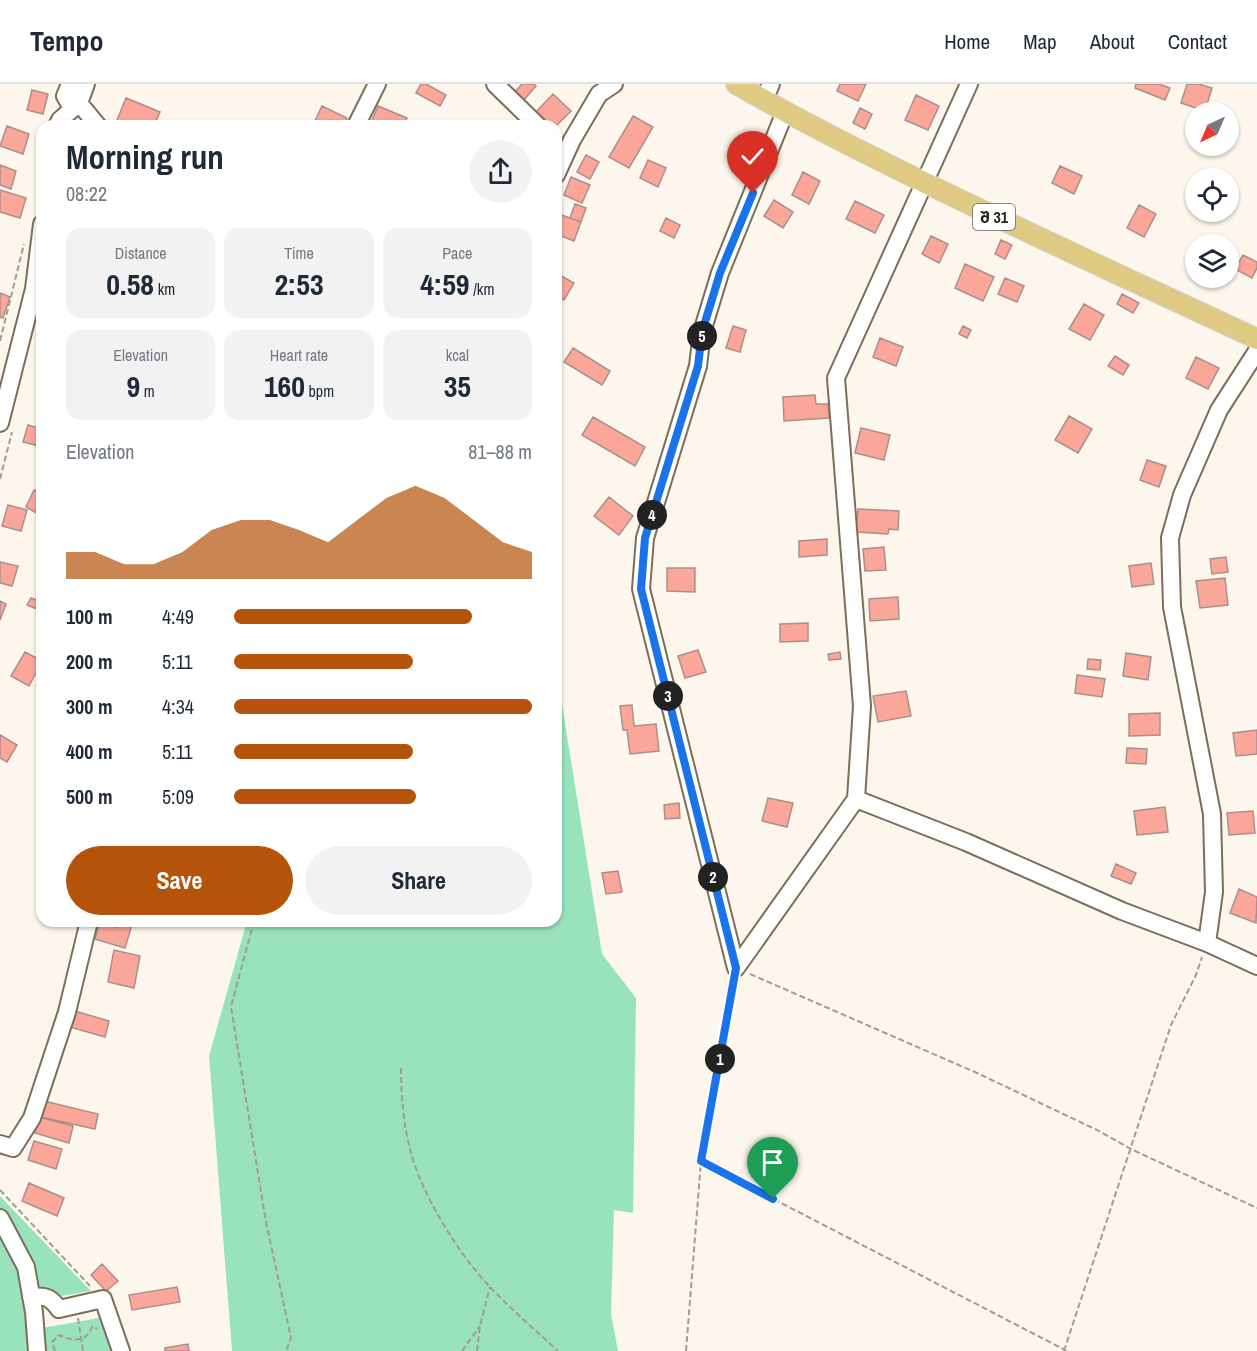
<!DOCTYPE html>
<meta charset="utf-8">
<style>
:root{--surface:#fff;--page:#f2f2f3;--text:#1f2937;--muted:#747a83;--line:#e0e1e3;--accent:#b45309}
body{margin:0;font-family:"Archivo Narrow","Noto Sans Georgian",sans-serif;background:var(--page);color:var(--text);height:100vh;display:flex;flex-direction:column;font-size:22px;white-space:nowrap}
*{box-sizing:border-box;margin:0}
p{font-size:20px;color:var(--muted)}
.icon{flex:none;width:33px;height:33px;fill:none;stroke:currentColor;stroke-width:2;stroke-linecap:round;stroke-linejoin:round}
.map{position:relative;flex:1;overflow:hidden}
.sheet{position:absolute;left:36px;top:36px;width:526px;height:807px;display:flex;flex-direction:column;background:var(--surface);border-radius:18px;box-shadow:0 2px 4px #0004}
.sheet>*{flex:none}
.needle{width:39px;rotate:224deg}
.buttons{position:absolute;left:1185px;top:18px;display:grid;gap:12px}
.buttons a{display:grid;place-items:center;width:54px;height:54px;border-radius:50%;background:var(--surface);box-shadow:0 2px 4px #0004;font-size:30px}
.pin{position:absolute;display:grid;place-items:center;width:51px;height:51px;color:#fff;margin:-62px -26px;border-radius:50% 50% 50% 0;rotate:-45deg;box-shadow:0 0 6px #0007}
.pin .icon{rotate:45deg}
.km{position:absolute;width:30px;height:30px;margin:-15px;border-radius:50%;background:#222;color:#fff;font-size:16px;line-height:30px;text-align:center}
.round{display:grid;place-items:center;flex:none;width:63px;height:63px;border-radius:32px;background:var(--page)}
.summary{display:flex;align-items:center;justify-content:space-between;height:102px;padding:0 30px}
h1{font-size:33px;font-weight:800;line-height:45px}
.figures{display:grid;grid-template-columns:repeat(3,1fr);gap:9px;height:102px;padding:6px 30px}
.figures div{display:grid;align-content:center;border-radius:15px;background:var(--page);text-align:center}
.figures b{font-size:30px;font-weight:800}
.figures small{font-size:16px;font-weight:400}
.figures p{font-size:16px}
.chart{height:168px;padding:12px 30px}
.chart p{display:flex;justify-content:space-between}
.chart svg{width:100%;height:108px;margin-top:6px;fill:var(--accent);opacity:.7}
.primary-button{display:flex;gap:12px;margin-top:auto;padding:12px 30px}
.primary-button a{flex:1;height:69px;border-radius:36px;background:var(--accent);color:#fff;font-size:24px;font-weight:800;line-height:69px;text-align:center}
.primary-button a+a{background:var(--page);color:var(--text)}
ul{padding:0 30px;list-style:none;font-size:20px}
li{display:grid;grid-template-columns:96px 72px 1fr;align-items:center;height:45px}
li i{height:15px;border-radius:8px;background:var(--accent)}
header{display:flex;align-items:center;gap:36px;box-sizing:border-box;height:84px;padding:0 30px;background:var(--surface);border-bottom:2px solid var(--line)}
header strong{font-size:28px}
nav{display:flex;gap:33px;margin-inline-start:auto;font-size:21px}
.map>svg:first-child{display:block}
.green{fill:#98e3bc}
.building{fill:#faa699;stroke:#ac8f8a;stroke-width:1.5}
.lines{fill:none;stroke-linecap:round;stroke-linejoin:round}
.minor-casing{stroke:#7c6e59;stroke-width:20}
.major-casing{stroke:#d4d3d1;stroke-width:22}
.path{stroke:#a29c92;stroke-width:2;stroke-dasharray:6 3;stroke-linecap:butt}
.minor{stroke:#fff;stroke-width:16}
.major{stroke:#dfca84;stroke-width:20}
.route-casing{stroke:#fff;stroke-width:12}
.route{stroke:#1a73e8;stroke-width:8}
.labels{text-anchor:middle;stroke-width:6;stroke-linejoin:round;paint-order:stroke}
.shield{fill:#fff;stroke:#68645d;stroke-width:1.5}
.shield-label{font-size:16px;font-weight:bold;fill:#272118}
</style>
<header>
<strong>Tempo</strong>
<nav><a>Home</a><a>Map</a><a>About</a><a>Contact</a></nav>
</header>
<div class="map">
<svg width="1257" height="1267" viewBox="0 0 1257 1267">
<rect width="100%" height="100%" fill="#fcf6ec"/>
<path class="green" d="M557,589L602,870L636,914L633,1129L614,1126L611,1230L618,1267H232L209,972L247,837H556Z
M0,1112L91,1207L56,1213L37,1203L29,1168L0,1127Z
M0,1145L20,1175L42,1244L104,1233L114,1267H0Z"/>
<path class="building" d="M421,0H426L446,11L440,22L416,9Z
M522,0H534L536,2L522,18L513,10Z
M840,0H866L858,17L837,7Z
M1136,0H1159L1170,4L1165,16L1135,4Z
M1187,0H1199L1212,4L1205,27L1181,19Z
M32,6L48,10L43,30L27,26Z
M553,10L571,27L556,42H546L534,30Z
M916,11L939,22L928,46L905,36Z
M126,14L160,28L154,42H133L117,36Z
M322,22L347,34L343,42L313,41Z
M378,22L407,34L403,42L370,41Z
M860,24L872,30L865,45L853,39Z
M633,32L653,43L629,84L609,73Z
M7,42L29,50L23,70L0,62Z
M586,71L599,78L590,95L577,88Z
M648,76L666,84L658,103L640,94Z
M0,81L16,87L11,105L0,101Z
M1060,82L1082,92L1074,110L1052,99Z
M803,88L820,97L809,120L792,111Z
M571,93L590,101L582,119L564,111Z
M0,106L26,114L20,134L0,128Z
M774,116L793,128L783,144L764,132Z
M855,117L884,131L875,149L846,135Z
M575,120L586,124L581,138L570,134Z
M1139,121L1156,130L1144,153L1127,144Z
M556,129L581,138L574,157L556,150Z
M666,134L680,141L674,154L660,147Z
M931,152L948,160L939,179L922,170Z
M1001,156L1012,161L1005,175L995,170Z
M1243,171L1257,178V184L1252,194L1235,185Z
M965,180L994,193L983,217L955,204Z
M556,189L574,199L564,216L556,211Z
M1005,194L1024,202L1017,218L998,210Z
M0,209L10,213L3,234L0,233Z
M1122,210L1139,219L1133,229L1117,220Z
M1084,220L1104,231L1090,256L1069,245Z
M733,242L746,246L740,268L726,264Z
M963,242L971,246L967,254L959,250Z
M880,254L903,263L896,282L873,273Z
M573,264L610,287L602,301L564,278Z
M1115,272L1129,281L1123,291L1108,282Z
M1196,273L1219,284L1208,305L1186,294Z
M815,311L816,320H828L829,334L784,337L783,313Z
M1069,332L1092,345L1078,369L1055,356Z
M593,333L645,363L635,382L582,351Z
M28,341L42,345V363L23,358Z
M861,344L890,351L884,376L855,369Z
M1147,376L1166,382L1159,403L1140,396Z
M34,406L42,410V432L26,423Z
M609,413L633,432L619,451L594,432Z
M8,421L27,426L21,447L2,442Z
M858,425L899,427L898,446L889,445L888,450L856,448Z
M827,455V471L799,473V457Z
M884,463L886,486L865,487L863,465Z
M1226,473L1228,488L1212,490L1210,475Z
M0,478L18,482L12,502L0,499Z
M1151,479L1154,500L1132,503L1129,482Z
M667,484H695V508L667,507Z
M1225,494L1228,521L1200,524L1196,497Z
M898,513L899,535L870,537L869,515Z
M31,514L41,518L37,525L27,521Z
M0,517L6,520L0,536Z
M808,539V557L780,558V540Z
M698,566L706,588L685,594L678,572Z
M25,568L42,577L29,602L11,592Z
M840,568L841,575L829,576L828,570Z
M1126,569L1151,573L1148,596L1123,592Z
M1088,575L1101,576L1100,586L1087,585Z
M1077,591L1105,595L1102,613L1075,609Z
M906,607L911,632L878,638L873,612Z
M632,621L634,642L656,640L659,667L630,670L627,646H623L620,622Z
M1160,629V651L1129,652V630Z
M1257,646V670L1236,672L1233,649Z
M0,651L17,661L7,678L0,674Z
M1127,664L1147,665L1146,680L1126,679Z
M768,714L793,719L787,743L762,737Z
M679,719L680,734L665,735L664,721Z
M1165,723L1168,748L1137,751L1134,727Z
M1253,727L1255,749L1229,751L1227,729Z
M1116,780L1136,789L1131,800L1111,792Z
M618,787L622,808L606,810L602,789Z
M1239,805L1257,813L1256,839L1230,829Z
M118,837H133L125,864L95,855L100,838L117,843Z
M114,866L140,872L134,904L108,898Z
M75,927L109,937L105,953L70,943Z
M44,1017L98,1030L95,1045L41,1033Z
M39,1033L73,1042L69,1059L35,1049Z
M34,1057L62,1065L56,1085L28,1076Z
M29,1099L64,1114L57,1132L22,1117Z
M102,1180L118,1197L106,1207L91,1191Z
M177,1203L180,1218L132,1226L129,1211Z
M188,1260L189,1267H165V1264Z"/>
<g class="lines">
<defs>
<path id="minor" d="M70,0L65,12L72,24
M495,0L538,42
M764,16L771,0
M79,19L98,42
M57,42L60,36L79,19L86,0
M356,42L377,0
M556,91L572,56L599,10L614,0
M0,339L34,205L42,140
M856,715L966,758L1122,827L1207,859L1257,882
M1207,859L1214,808L1212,730L1172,523L1170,454L1182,411L1219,326L1257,267
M736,884L856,715L862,622L836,294L969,0
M736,884L641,505L645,454L698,282L702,248L720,189L785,28
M0,1060L13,1064L32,1034L67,928L89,837
M0,1134L26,1183L34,1228L37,1267
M31,1213C46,1211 51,1214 59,1225L103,1215L121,1267"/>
<path id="major" d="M736,0C781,26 827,50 873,73C1000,137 1129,195 1257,255"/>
</defs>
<use href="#minor" class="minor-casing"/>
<use href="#major" class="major-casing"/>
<path class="path" d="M0,257L24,160
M0,395L12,348
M254,837L231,923L266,1138L291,1254L286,1267
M750,890L977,989L1097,1046L1131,1065L1257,1124
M401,984C401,1009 403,1036 409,1061C419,1107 458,1170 491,1204C512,1226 535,1246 558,1267
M702,1078L1067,1267
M0,1106L90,1202
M78,1234L83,1267
M55,1267L52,1258L59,1251C67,1255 81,1259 88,1250C90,1248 91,1244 93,1242L97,1245
M462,1267L480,1242
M477,1267L480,1242L490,1203
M686,1267L701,1077L734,898
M1064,1267L1171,941L1196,891L1202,873"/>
<use href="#minor" class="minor"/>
<use href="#major" class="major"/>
</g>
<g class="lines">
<defs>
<path id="route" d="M753,109L720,189L702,248L698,282L645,454L641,505L736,884L701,1077L773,1115"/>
</defs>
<use href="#route" class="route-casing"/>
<use href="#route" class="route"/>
</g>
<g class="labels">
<rect class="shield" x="973" y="120" width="42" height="26" rx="4.5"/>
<g class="shield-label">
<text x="994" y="139">შ 31</text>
</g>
</g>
</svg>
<div class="buttons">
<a><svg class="needle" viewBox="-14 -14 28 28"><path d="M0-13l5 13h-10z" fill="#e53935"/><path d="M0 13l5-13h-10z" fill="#747a83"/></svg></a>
<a><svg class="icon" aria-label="locate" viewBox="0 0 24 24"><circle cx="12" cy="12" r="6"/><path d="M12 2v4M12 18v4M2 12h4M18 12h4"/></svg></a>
<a><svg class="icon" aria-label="layers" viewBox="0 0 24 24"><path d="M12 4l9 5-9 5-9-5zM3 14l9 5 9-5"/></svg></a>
</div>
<div class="pin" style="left:773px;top:1115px;background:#1e9e55"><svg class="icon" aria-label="arrive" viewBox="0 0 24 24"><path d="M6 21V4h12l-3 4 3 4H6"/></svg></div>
<div class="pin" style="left:753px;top:109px;background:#d93025"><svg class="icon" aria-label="check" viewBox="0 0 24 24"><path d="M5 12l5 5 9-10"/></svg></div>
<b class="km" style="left:720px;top:975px">1</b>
<b class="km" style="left:713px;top:793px">2</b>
<b class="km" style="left:668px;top:612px">3</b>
<b class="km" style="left:652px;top:431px">4</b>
<b class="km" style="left:702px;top:252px">5</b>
<section class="sheet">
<div class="summary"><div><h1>Morning run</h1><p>08:22</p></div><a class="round"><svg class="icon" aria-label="share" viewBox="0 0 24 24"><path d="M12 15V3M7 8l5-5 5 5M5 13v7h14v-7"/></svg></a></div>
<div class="figures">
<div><p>Distance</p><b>0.58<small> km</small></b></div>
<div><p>Time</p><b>2:53</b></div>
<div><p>Pace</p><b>4:59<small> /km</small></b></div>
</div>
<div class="figures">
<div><p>Elevation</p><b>9<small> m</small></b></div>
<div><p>Heart rate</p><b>160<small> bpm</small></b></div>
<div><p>kcal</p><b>35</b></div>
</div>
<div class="chart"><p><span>Elevation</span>81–88 m</p>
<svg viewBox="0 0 160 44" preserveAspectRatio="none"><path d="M0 44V33L10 33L20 38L30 38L40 33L50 24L60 20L70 20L80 24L90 29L100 20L110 11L120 6L130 11L140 20L150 29L160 33V44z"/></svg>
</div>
<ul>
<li><b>100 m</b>4:49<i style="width:80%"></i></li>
<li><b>200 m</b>5:11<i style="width:60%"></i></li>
<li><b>300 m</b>4:34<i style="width:100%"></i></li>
<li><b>400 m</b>5:11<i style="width:60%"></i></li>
<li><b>500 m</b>5:09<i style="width:61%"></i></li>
</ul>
<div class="primary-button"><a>Save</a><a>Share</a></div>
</section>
</div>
